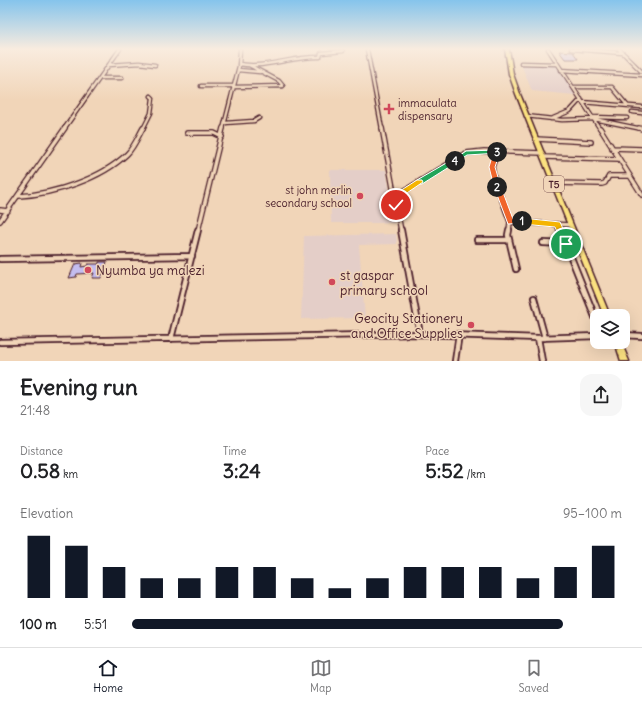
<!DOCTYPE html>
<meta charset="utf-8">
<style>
:root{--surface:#fff;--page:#f6f6f6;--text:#202124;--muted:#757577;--line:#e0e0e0;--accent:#111827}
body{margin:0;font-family:Delius,sans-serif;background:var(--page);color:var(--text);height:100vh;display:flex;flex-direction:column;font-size:15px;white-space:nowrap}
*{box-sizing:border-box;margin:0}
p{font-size:13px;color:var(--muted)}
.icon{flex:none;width:22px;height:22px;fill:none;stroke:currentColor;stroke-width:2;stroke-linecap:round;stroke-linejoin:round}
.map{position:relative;height:361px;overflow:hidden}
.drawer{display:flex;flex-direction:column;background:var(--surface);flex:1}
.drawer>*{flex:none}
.controls{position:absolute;left:590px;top:309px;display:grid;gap:8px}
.controls a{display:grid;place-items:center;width:40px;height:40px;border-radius:8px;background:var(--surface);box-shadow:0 4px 16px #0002;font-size:20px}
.pin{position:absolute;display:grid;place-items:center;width:34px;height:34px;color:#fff;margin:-17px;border:2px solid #fff;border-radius:50%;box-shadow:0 1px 4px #0007}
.km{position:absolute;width:20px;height:20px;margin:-10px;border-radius:50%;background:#222;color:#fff;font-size:11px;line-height:20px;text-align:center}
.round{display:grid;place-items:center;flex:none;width:42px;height:42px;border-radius:12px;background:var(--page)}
.summary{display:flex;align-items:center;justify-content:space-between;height:68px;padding:0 20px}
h1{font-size:22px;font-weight:800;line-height:30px}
.metrics{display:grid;grid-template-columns:repeat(3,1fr);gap:6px;height:68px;padding:4px 20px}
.metrics div{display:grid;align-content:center}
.metrics b{font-size:20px;font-weight:800}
.metrics small{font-size:11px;font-weight:400}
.metrics p{font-size:11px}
.chart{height:112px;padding:8px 20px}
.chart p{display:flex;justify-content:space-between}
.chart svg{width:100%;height:72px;margin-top:4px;stroke:var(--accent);stroke-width:6}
ul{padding:0 20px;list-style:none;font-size:13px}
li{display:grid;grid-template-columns:64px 48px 1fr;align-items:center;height:30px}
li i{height:10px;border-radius:5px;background:var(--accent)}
.menu{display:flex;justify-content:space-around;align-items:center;height:56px;border-top:1px solid var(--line);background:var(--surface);font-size:11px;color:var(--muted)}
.menu a{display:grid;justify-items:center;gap:2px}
.menu .selected{color:var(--accent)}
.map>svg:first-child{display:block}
.built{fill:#e4cec8}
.building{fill:#c4bdef;stroke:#4a1f2b}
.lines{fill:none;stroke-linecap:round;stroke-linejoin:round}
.minor-far2-casing{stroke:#4a1f2b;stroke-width:5}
.minor-far1-casing{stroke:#4a1f2b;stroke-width:6}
.minor-casing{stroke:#4a1f2b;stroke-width:8}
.highway-casing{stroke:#4a1f2b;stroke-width:3}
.minor-far2{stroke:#f1d5b8;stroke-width:2.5}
.minor-far1{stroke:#f1d5b8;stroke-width:3.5}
.minor{stroke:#f1d5b8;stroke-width:4.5}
.highway{fill:#fbe180;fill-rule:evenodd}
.split-1{fill:#f5b400;stroke:#fff}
.split-2{fill:#f0652b;stroke:#fff}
.split-3{fill:#f0652b;stroke:#fff}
.split-4{fill:#22a559;stroke:#fff}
.split-5{fill:#22a559;stroke:#fff}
.split-6{fill:#f5b400;stroke:#fff}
.poi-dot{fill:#d1495b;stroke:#f1d5b8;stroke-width:1.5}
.labels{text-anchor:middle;stroke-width:3;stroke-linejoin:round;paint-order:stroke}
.shield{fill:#f1d5b8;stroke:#7c5655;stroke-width:1}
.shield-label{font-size:10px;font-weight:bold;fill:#4a1f2b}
.poi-label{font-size:11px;fill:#4a1f2b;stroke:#f1d5b8;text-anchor:start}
.near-poi-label{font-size:13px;fill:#4a1f2b;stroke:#f1d5b8;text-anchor:start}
</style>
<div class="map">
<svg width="642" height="361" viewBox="0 0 642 361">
<rect width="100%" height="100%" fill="#f1d5b8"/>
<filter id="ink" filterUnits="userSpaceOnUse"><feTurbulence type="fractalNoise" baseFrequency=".025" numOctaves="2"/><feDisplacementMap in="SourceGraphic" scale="8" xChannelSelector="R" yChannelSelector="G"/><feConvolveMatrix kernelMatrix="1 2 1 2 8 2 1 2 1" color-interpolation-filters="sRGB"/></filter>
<g filter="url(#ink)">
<path class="built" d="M521,64L556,65L575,95L532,91Z
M330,170H386L395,223H331Z
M396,234L397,244L359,245L365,318L301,319L304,236Z"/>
<path class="building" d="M559,51L573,52L578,59H565Z
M99,262H107L101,278H92L94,273L77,274L76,277L69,278L75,264L82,263L81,267L87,266L88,264H99Z"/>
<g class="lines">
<defs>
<path id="minor-far2" d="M367,49L382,129
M548,49L600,129
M571,49L623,53
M619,49L642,72
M521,63L557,64
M239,64C267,69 292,56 320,57L321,53L343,51
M109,65L139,63L155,65
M249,65L279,81L283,86
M238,70L260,72
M561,70L642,75
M101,78H122
M201,86H233
M233,87L283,86
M573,87H612L627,105
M582,102L642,107
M632,112L642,113
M526,116L562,120L594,119L642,129
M593,117L627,118
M551,119L570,111L581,99
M225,123L254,121L259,118
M64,129L120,49
M143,129L151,113L153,98L151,96
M223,129L239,66L240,49"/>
<path id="minor-far1" d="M382,128L401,231
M600,128L642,195
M639,128L642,129
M187,133H214L222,137
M536,139L591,142
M612,148L642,149
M497,152L492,167L494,178L510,222
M543,157L619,159
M553,183L602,184L605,183L609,176H630
M19,196C54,194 101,179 127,154C134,147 138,137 143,128
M394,197L466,153L484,151L542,153
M0,210L8,211
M0,221L65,128
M557,224L560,231
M198,231L223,128
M509,231L510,222L570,225"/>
<path id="minor" d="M401,230L420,334
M509,230L508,235L516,269
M560,230L597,322
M477,240H509
M543,243L566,244
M0,259L192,256
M534,298L545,338
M623,335L642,336
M538,338L542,361
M171,339L198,230
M0,342L420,334L538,338L597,336
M455,361L459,334"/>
<path id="highway" d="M505,49H509L513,74L520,94L610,316H604L516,94L509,74Z
M615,342H621L629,361H621Z"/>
</defs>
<use href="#minor-far2" class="minor-far2-casing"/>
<use href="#minor-far1" class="minor-far1-casing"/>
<use href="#minor" class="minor-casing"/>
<use href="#highway" class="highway-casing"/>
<use href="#minor-far2" class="minor-far2"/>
<use href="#minor-far1" class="minor-far1"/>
<use href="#minor" class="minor"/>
<use href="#highway" class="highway"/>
</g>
</g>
<linearGradient id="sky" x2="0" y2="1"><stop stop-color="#85c4ec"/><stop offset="0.49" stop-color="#f9ecdf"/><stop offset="1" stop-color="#f9ecdf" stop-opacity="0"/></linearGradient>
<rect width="642" height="100" fill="url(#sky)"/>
<path class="split-1" d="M522,218L560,222L570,244L568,247H563L555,227L522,224L519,221Z"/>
<path class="split-2" d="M497,184L501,187L513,219H525V223L508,224L494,187Z"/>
<path class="split-3" d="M494,150H497L500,152L495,167L501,187L497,189L494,187L489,167Z"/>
<path class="split-4" d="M497,150L500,152L499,153L467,155L455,163L452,161L466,151Z"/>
<path class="split-5" d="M455,158L458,161L457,162L422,184H417V180Z"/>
<path class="split-6" d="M417,180H422L423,182L398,199V207H393L391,198L392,196Z"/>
<g class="poi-dot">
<path d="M387 103h4v4h4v4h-4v4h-4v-4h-4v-4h4z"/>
<circle cx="360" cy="196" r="4"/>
<circle cx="88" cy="270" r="4"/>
<circle cx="332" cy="282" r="4"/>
<circle cx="471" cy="325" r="4"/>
</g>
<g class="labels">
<rect class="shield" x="544" y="176" width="20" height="16" rx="3"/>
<g class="shield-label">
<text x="554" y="188">T5</text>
</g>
<g class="poi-label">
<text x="398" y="107">immaculata<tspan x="398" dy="13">dispensary</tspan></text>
<text x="352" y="194" text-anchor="end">st john merlin<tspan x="352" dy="13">secondary school</tspan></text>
</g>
<g class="near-poi-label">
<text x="96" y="275">Nyumba ya malezi</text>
<text x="340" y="280">st gaspar<tspan x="340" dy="15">primary school</tspan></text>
<text x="463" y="323" text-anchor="end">Geocity Stationery<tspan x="463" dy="15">and Office Supplies</tspan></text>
</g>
</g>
</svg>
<div class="controls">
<a><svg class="icon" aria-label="layers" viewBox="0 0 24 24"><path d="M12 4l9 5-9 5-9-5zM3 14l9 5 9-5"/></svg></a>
</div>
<div class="pin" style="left:566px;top:244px;background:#1e9e55"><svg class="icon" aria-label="arrive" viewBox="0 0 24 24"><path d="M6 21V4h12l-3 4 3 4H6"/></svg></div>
<div class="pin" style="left:396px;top:205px;background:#d93025"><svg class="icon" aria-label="check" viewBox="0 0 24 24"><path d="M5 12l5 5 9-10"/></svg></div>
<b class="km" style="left:522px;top:221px">1</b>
<b class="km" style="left:497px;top:187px">2</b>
<b class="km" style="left:497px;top:152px">3</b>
<b class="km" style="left:455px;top:161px">4</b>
</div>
<section class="drawer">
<div class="summary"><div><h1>Evening run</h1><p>21:48</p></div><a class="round"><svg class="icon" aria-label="share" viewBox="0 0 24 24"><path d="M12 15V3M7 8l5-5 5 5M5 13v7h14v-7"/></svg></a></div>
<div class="metrics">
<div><p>Distance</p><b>0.58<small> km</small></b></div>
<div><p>Time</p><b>3:24</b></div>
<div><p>Pace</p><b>5:52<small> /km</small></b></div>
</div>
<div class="chart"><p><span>Elevation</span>95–100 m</p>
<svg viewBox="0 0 160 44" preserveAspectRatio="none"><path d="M5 44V6M15 44V12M25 44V25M35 44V32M45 44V32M55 44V25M65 44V25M75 44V32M85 44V38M95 44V32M105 44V25M115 44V25M125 44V25M135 44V32M145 44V25M155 44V12"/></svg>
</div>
<ul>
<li><b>100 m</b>5:51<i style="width:88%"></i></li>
</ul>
</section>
<nav class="menu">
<a class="selected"><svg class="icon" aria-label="home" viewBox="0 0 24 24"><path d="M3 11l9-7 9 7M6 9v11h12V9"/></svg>Home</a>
<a><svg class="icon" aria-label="map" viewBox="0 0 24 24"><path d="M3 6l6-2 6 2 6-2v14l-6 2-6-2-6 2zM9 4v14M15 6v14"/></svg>Map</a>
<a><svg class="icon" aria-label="saved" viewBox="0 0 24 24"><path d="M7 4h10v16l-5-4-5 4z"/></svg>Saved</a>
</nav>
